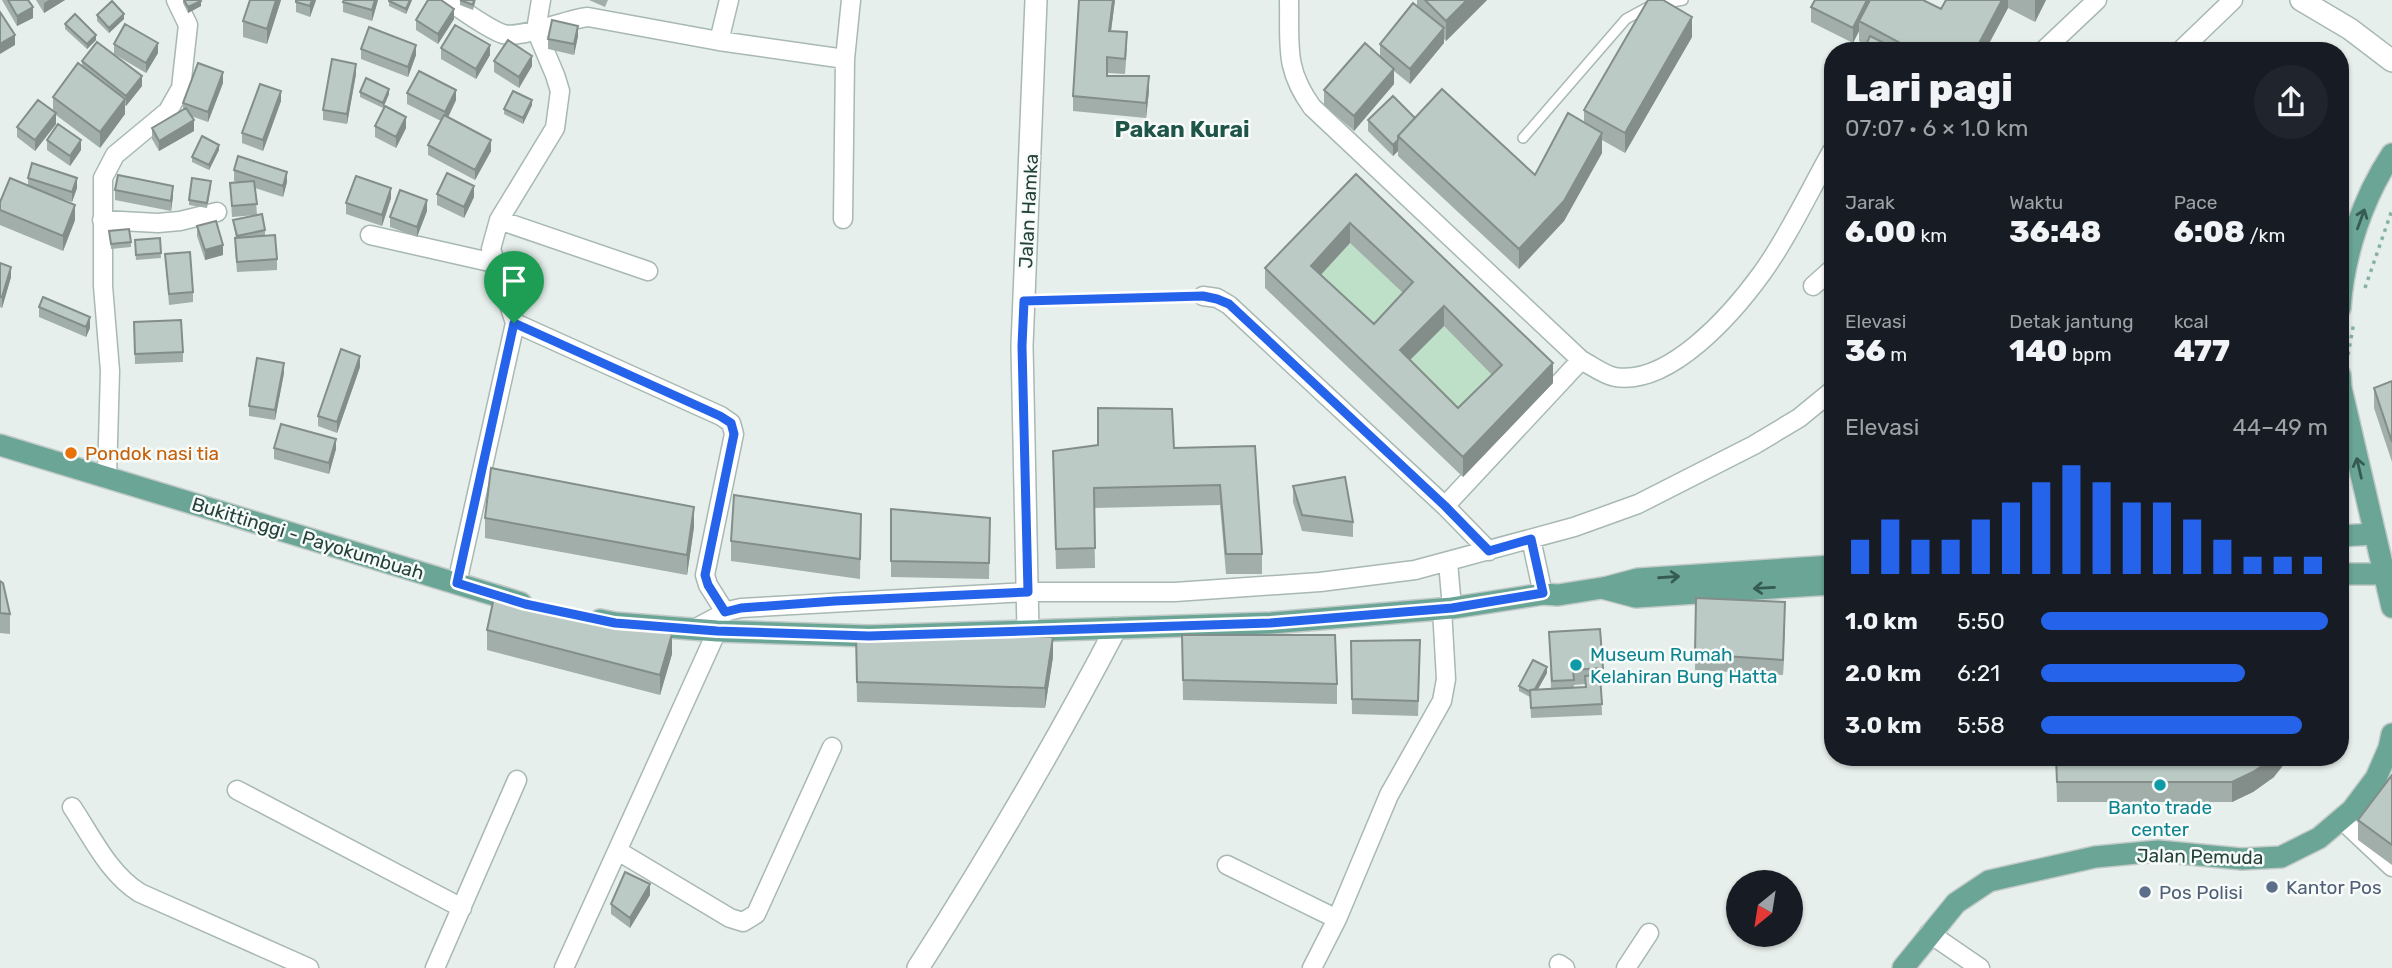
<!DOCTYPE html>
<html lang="id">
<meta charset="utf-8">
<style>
:root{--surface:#171b24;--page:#20242c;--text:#f1f3f6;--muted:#9ea1a6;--accent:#2563eb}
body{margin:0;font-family:Rubik,sans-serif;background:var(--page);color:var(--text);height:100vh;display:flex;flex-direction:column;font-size:26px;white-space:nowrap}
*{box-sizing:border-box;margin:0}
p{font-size:23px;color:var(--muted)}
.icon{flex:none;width:38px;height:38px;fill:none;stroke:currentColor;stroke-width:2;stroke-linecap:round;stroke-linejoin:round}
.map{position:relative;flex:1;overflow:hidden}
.side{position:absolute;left:1824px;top:42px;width:525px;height:724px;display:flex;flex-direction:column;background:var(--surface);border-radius:28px;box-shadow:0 2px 5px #0004}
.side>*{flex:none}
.needle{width:46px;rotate:210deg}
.buttons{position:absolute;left:1726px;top:870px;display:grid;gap:14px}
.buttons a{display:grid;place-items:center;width:77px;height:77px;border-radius:50%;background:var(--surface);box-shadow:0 2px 5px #0004;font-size:35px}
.pin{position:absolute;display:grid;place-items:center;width:60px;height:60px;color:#fff;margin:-72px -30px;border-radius:50% 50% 50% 0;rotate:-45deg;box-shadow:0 0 7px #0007}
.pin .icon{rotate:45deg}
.round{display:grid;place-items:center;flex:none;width:74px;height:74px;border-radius:37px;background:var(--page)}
.summary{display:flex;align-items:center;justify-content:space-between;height:119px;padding:0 21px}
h1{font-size:38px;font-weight:800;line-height:52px}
.figures{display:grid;grid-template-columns:repeat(3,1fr);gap:10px;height:119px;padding:7px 21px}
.figures div{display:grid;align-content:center}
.figures b{font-size:30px;font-weight:800}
.figures small{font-size:19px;font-weight:400}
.figures p{font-size:19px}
.chart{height:196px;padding:14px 21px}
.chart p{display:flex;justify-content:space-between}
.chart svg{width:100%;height:126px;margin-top:7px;stroke:var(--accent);stroke-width:6}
ul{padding:0 21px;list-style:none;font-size:23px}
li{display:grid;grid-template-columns:112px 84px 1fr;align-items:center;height:52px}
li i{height:18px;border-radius:9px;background:var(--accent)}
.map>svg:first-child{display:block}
.green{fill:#bfe0c8}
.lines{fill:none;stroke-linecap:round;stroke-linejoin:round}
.service-casing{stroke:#a8b8b2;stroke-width:12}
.minor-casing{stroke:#a8b8b2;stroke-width:21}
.tertiary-casing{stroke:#a8b8b2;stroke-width:24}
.primary-casing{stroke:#c2cac8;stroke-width:24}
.path{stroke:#86b3a5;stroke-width:3.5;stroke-dasharray:3.5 5;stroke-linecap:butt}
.service{stroke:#fff;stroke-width:9}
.minor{stroke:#fff;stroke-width:18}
.tertiary{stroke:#fff;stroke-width:21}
.primary{stroke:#6aa596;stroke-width:21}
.wall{fill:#a1aea9;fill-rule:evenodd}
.shaded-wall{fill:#838d89}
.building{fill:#bbcac4;stroke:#838d89;stroke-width:2;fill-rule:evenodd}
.oneway{stroke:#365b51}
.route-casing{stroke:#fff;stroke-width:14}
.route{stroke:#2563eb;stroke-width:9}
.food-dot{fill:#e8710a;stroke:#f7fbf9;stroke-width:2.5}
.culture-dot{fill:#0f9aa8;stroke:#f7fbf9;stroke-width:2.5}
.service-dot{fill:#5c6f8a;stroke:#f7fbf9;stroke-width:2.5}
.labels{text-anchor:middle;stroke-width:5;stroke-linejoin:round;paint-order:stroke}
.street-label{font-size:19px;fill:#24423a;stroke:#f7fbf9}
.food-label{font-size:19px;fill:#c56008;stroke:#f7fbf9;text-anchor:start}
.culture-label{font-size:19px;fill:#0d838f;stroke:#f7fbf9;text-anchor:start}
.service-label{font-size:19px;fill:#4e5e75;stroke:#f7fbf9;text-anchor:start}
.quarter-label{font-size:23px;font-weight:bold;fill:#1f5548;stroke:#f7fbf9}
</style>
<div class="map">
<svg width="2392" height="968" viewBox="0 0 2392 968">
<rect width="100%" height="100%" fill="#e6efeb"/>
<path class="green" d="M1350,243L1413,302L1374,344L1311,285Z
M1444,326L1502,385L1458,428L1400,370Z"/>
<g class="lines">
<defs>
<path id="service" d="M1523,138L1626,19L1650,6L1683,0"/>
<path id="minor" d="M447,0C463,10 486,28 503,34C522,39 566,19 588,17L719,41L845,59
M1289,0C1290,46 1284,68 1312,107L1581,360C1591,365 1604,375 1615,377C1670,386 1733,313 1762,273C1788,237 1810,190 1832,151
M719,41L729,0
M2043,51L2097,0
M2180,51L2233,0
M843,219L845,59L851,0
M102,220L158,223L180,221L217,212
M499,220L648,271
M370,235L494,263
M1813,286L1832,269
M1203,296L1217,298L1229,305L1445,506L1489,551
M515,323L721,416L731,423L734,434L705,575L708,585L725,612
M107,477L110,371L103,286V178L115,155L168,111L181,88L188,25L176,0
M1445,506L1581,360
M1531,539L1543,594
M1448,562L1452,608
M457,583L515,323L491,249L499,220L555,128L560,91L555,75L536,30L541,0
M694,629L728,611L741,608L1028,592H1175L1320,582L1415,570L1574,527L1638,504L1754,445L1799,418L1832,391
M237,790L462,908
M72,807C92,837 109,874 140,893L309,968
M2341,819L2392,867
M618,851L730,918L743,922L756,914L832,747
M1227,865L1337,919
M1929,933L1980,968
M1559,964L1565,968
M435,968L517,780
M564,968L717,631
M1312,968L1337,919L1389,795L1442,701L1446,679L1442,609
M1626,968L1649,933"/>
<path id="tertiary" d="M2301,0L2350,29L2392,61
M1028,631L1022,346L1036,0
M918,968C989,857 1055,745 1116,628"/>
<path id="primary" d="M2340,308C2344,255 2362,199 2392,154
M2340,375L2341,388L2392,607
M0,445L521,603
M2340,536L2374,534
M2340,574H2384
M1604,588L1638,579L1832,566
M600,620L615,623L717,631L869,636L1028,631L1271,623L1452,608L1543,594L1558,595L1602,588L1636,597L1832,584
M1903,968L1956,903L1989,881L2095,857L2158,851L2242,859L2281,857L2319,838L2352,810L2376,778L2389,748L2392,734"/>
</defs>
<use href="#service" class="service-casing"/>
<use href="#minor" class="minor-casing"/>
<use href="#tertiary" class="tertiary-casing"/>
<use href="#primary" class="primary-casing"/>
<path class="path" d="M2365,288L2392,210
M1044,300L1187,297
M2348,355L2354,322"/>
<use href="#service" class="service"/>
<use href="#minor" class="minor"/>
<use href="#tertiary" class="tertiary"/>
<use href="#primary" class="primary"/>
</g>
<path class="wall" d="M2,0H28L33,18L17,26Z
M36,0H65L44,13Z
M183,0H200L201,6L188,13L183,3Z
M281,0L267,44L243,37V21Z
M296,0H316L310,17L296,12Z
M378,0L372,21L343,12V2Z
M412,0L406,14L389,6V1Z
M460,0H476L473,10L460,5Z
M589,0H608L605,7Z
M1115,0L1111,31L1127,48L1125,74L1107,73V76L1149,91L1146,118L1073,111V96Z
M1417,0H1487L1446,41L1444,39V43L1410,84L1394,71V84L1354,131L1324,105V90L1380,56V44L1417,6Z
M1946,0H2046L2035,22L2008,8L1985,51H1863L1866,45L1859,41V31L1853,43L1811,22V7L1941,9Z
M97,15L124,19L109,33L97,21Z
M454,19L438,44L416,30V20Z
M65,24L96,40L87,49L65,29Z
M578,36L574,55L548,49V39Z
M1692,37L1625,153L1602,140V153L1564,221L1519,269L1398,156V151L1393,156L1368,131V120L1415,118L1535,175L1584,123V110Z
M114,44L158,53L146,73L114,54Z
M441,48L490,55L476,79L441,59Z
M361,49L416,55L408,77L361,59Z
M82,61L142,86L126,106L125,105V114L100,148L56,115V124L35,151L17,137V127L53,111V97L82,66Z
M494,61L532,66L519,88L494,72Z
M356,74L347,124L323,120V110Z
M223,83L208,122L191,116L194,131L159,151L152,139V128L183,110V103Z
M360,92L389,94L383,108L360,97Z
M407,93L456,100L448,118L491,151L475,180L428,155V145L441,121L407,104Z
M281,101L263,151L242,143V133Z
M532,105L523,124L504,114V109Z
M375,126L406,128L396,148L375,137Z
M47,140L81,150L70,166L47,150Z
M219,150L209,170L192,162V157Z
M234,170L287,182L283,197L255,188L257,215L232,217L230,183H239L234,181Z
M1356,174L1553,383L1463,477L1265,288V268ZM1350,243L1403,293L1374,324L1321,275ZM1444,326L1492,375L1458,408L1410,360Z
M28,178L77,188L72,202L59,198L75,220L63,251L0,225V202L28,185Z
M211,187L207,208L189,205V200Z
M115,190L173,196L171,211L115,200Z
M437,194L474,197L464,218L437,205Z
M391,198L382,226L346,214V203Z
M427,211L417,237L390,227V217Z
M233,220L265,230V236L277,259V270L237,272L235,248L236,238Z
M197,226L223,255L205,260L197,236Z
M109,231L131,242V247L111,249Z
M160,238L161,258L136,260L135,246Z
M165,254L193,292V302L169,305Z
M0,263L11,277L2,308L0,307Z
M39,307L90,328L86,337L39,317Z
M134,322L183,352V362L135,364Z
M360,367L337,433L318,426V416Z
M284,373L275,420L249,416V406Z
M2392,381V462L2374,408V388Z
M1255,446L1262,554V574H1226L1220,505L1094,508L1095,568L1056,569L1053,451Z
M274,448L336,449L329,474L274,459Z
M1293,486L1353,522V537L1302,531L1293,502Z
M891,509L990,518L989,579L891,577Z
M861,514L860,579L731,561V541Z
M485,518L694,527L687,575L485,538Z
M0,581L10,614V634L0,633Z
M1696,598L1785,617L1783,675L1695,670Z
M487,630L672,654L660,695L487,650Z
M1549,632L1603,668V683H1601L1602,715L1531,718L1530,697L1519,691V686L1547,673L1538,689H1551ZM1585,684V687H1574V685Z
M856,635L1053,657L1045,708L857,702Z
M1182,635L1337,684V704L1183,700Z
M1351,641L1420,655L1418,716L1352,714Z
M2056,758L2274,777L2253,792L2232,802H2057Z
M2392,775V865L2358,840V820Z
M650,895L630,928L611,914V904Z"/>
<path class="shaded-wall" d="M49,0H65L44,13V3Z
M276,0H281L267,44V29Z
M312,0H316L310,17V6Z
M375,0H378L372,21V10Z
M410,0H412L406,14V9Z
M1113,0H1115L1109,46V31Z
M1467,0H1487L1446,41V21Z
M1867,0H1875L1859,21V31L1853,43V28Z
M2002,0H2008V8L1985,51H1975Z
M2035,0H2046L2035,22Z
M201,1V6L188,13V7Z
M33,7V18L17,26V16Z
M454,9V19L438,44V34Z
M124,14V19L109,33V28Z
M1692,17V37L1625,153V133Z
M578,26V36L574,55V44Z
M1444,28V43L1410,84V69Z
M15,35V45L0,54V44Z
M96,35V40L87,49V44Z
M158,43V53L146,73V63Z
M416,45V55L408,77V67Z
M490,45V55L476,79V69Z
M532,56V66L519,88V77Z
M356,64V74L347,124V114Z
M1394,69V84L1354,131V116Z
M223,72V83L208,122V112Z
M142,76V86L126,106V96Z
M1149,76V91L1146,118V103Z
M389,89V94L383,108V103Z
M456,90V100L445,123V112Z
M281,91V101L263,151V140Z
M125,99V114L100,148V132Z
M532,100V105L523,124V118Z
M56,113V124L35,151V140Z
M406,117V128L396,148V137Z
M194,120V131L159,151V141Z
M1602,133V153L1564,221L1519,269V249Z
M81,140V150L70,166V156Z
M491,140V151L475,180V170Z
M1398,140V151L1393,156V145Z
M219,145V150L209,170V165Z
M287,172V182L283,197V186Z
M77,178V188L72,202V192Z
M173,186V196L171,211V201Z
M474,186V197L464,218V207Z
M391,188V198L382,226V215Z
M427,200V211L417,237V227Z
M75,205V220L63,251V236Z
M1350,223V243L1311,285V266Z
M223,245V255L205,260V250Z
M11,267V277L2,308V297Z
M1444,306V326L1400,370V350Z
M90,317V328L86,337V327Z
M360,356V367L337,433V422Z
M284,363V373L275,420V410Z
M1553,363V383L1463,477V457Z
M336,439V449L329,474V463Z
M694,507V527L687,575V555Z
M1785,602V617L1783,675V660Z
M672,634V654L660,695V675Z
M1053,637V657L1045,708V688Z
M1547,667V673L1533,698V693Z
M2274,758H2289L2274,777L2253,792L2232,802V782Z
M650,884V895L630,928V918Z"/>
<path class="building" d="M8,0H28L33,7L17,16Z
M184,0H200L201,1L188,7Z
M250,0H276L267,29L243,21Z
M296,0H312L310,6L296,2Z
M344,0H375L372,10L343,2Z
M389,0H410L406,9L389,1Z
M428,0H441L454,9L438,34L416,20Z
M460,0H474L473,5Z
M1079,0H1113L1109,31L1127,32L1125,59L1107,57V76H1149L1146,103L1073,96Z
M1425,0H1467L1446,21Z
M1648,0H1663L1692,17L1625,133L1584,110Z
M1815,0H1867L1853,28L1811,7Z
M1870,0H1923L1941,9L1946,0H2002L1975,51H1915L1859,21Z
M112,1L124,14L109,28L97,15Z
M1413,3L1444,28L1410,69L1380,44Z
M0,12L15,35L0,44Z
M75,14L96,35L87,44L65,24Z
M552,20L578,26L574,44L548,39Z
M125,24L158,43L146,63L114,44Z
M455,25L490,45L476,69L441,48Z
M369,27L416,45L408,67L361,49Z
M1870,36L1900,51H1863Z
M508,40L532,56L519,77L494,61Z
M97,42L142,76L126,96L82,61Z
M1365,43L1394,69L1354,116L1324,90Z
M2229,44L2236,51H2222Z
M332,59L356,64L347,114L323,110Z
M78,63L125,99L100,132L53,97Z
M198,63L223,72L208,112L183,103Z
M419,71L456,90L445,112L407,93Z
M366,78L389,89L383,103L360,92Z
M260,84L281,91L263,140L242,133Z
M1442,89L1535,175L1568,113L1602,133L1564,201L1519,249L1398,136Z
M513,91L532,100L523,118L504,109Z
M1393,96L1415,118L1398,136V140L1393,145L1368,120Z
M38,100L56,113L35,140L17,127Z
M385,106L406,117L396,137L375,126Z
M186,108L194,120L159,141L152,128Z
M444,115L491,140L475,170L428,145Z
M58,124L81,140L70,156L47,140Z
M202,136L219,145L209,165L192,157Z
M238,156L287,172L283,186L234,170Z
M32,163L77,178L72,192L28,178Z
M447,173L474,186L464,207L437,194Z
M1356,174L1553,363L1463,457L1265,268ZM1350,223L1413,282L1374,324L1311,266ZM1444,306L1502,365L1458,408L1400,350Z
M118,175L173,186L171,201L115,190Z
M356,176L391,188L382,215L346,203Z
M10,178L75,205L63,236L0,210V202Z
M192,178L211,181L207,203L189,200Z
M254,181L257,204L232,206L230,183Z
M400,190L427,200L417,227L390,217Z
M262,214L265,230L237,236L233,220Z
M216,221L223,245L205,250L197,226Z
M129,229L131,242L111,244L109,231Z
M275,235L277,259L237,262L235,238Z
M160,238L161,253L136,255L135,240Z
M190,252L193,292L169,294L165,254Z
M0,263L11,267L2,297H0Z
M43,297L90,317L86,327L39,307Z
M181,320L183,352L135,354L134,322Z
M341,349L360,356L337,422L318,416Z
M257,358L284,363L275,410L249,406Z
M2392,381V442L2374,388Z
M1098,408L1172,409L1174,448L1255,446L1262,554H1226L1220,485L1094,488L1095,548L1056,549L1053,451L1098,445Z
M281,424L336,439L329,463L274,448Z
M491,468L694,507L687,555L485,518Z
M1345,477L1353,522L1302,515L1293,486Z
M734,495L861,514L860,559L731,541Z
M891,509L990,518L989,563L891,561Z
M0,581L3,583L10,614L0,613Z
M495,593L672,634L660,675L487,630Z
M1696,598L1785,602L1783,660L1695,654Z
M1600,629L1603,668L1573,670L1574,680L1552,681L1549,632Z
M856,635L1053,637L1045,688L857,682Z
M1182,635H1335L1337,684L1183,680Z
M1420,640L1418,701L1352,699L1351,641Z
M1533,660L1547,667L1535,689L1530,690V692L1519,686Z
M1600,675L1602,704L1531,708L1530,690L1586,687L1585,676Z
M2056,758H2274L2253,772L2232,782H2057Z
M2392,775V845L2358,820Z
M625,872L650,884L630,918L611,904Z"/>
<defs><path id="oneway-shaft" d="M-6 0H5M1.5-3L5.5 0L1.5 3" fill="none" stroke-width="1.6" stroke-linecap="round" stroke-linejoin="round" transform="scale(1.75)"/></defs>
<g class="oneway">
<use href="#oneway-shaft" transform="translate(2361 219) rotate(-70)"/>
<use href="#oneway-shaft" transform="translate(2359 468) rotate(-103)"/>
<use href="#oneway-shaft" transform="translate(1669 577) rotate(-4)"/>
<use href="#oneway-shaft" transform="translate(1764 588) rotate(177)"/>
</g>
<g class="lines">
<defs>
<path id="route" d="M1203,296L1217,299L1229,304L1445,506L1489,551L1531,539L1543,593L1452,608L1270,623L869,636L717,631L615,623L525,604L457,583L514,323L720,416L731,423L734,434L705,575L708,585L725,612L741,608L835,601L1028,592L1022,346L1024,301Z"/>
</defs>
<use href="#route" class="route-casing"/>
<use href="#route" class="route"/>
</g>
<circle class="food-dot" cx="71" cy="453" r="7"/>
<g class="culture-dot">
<circle cx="1576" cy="665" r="7"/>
<circle cx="2160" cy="785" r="7"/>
</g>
<g class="service-dot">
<circle cx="2272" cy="887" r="7"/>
<circle cx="2145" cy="892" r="7"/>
</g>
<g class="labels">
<g class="street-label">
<text transform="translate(1028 211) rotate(-87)" y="7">Jalan Hamka</text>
<text transform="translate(308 538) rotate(17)" y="7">Bukittinggi - Payokumbuah</text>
<text transform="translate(2200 856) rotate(1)" y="7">Jalan Pemuda</text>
</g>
<g class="food-label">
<text x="85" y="460">Pondok nasi tia</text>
</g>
<g class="culture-label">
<text x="1590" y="661">Museum Rumah<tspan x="1590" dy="22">Kelahiran Bung Hatta</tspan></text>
<text x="2160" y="814" text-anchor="middle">Banto trade<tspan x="2160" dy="22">center</tspan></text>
</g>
<g class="service-label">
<text x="2286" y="894">Kantor Pos</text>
<text x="2159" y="899">Pos Polisi</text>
</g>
<g class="quarter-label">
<text x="1182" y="137">Pakan Kurai</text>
</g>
</g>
</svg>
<div class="buttons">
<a><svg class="needle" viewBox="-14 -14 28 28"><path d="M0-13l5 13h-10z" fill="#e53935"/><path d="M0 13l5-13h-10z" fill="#9ea1a6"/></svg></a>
</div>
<div class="pin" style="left:514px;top:323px;background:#1e9e55"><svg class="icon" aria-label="arrive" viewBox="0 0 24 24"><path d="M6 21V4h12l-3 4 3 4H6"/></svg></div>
<section class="side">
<div class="summary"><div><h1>Lari pagi</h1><p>07:07 · 6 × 1.0 km</p></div><a class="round"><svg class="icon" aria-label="share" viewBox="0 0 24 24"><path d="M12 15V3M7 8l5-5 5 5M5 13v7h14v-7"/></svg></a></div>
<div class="figures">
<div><p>Jarak</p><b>6.00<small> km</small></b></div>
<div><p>Waktu</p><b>36:48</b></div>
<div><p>Pace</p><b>6:08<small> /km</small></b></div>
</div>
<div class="figures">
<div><p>Elevasi</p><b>36<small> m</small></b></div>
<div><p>Detak jantung</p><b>140<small> bpm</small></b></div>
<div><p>kcal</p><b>477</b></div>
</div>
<div class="chart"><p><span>Elevasi</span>44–49 m</p>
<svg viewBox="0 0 160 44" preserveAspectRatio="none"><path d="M5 44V32M15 44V25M25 44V32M35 44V32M45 44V25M55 44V19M65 44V12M75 44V6M85 44V12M95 44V19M105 44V19M115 44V25M125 44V32M135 44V38M145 44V38M155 44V38"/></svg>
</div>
<ul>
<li><b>1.0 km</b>5:50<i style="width:100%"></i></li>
<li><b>2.0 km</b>6:21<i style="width:71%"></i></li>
<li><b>3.0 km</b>5:58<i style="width:91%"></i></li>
</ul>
</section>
</div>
